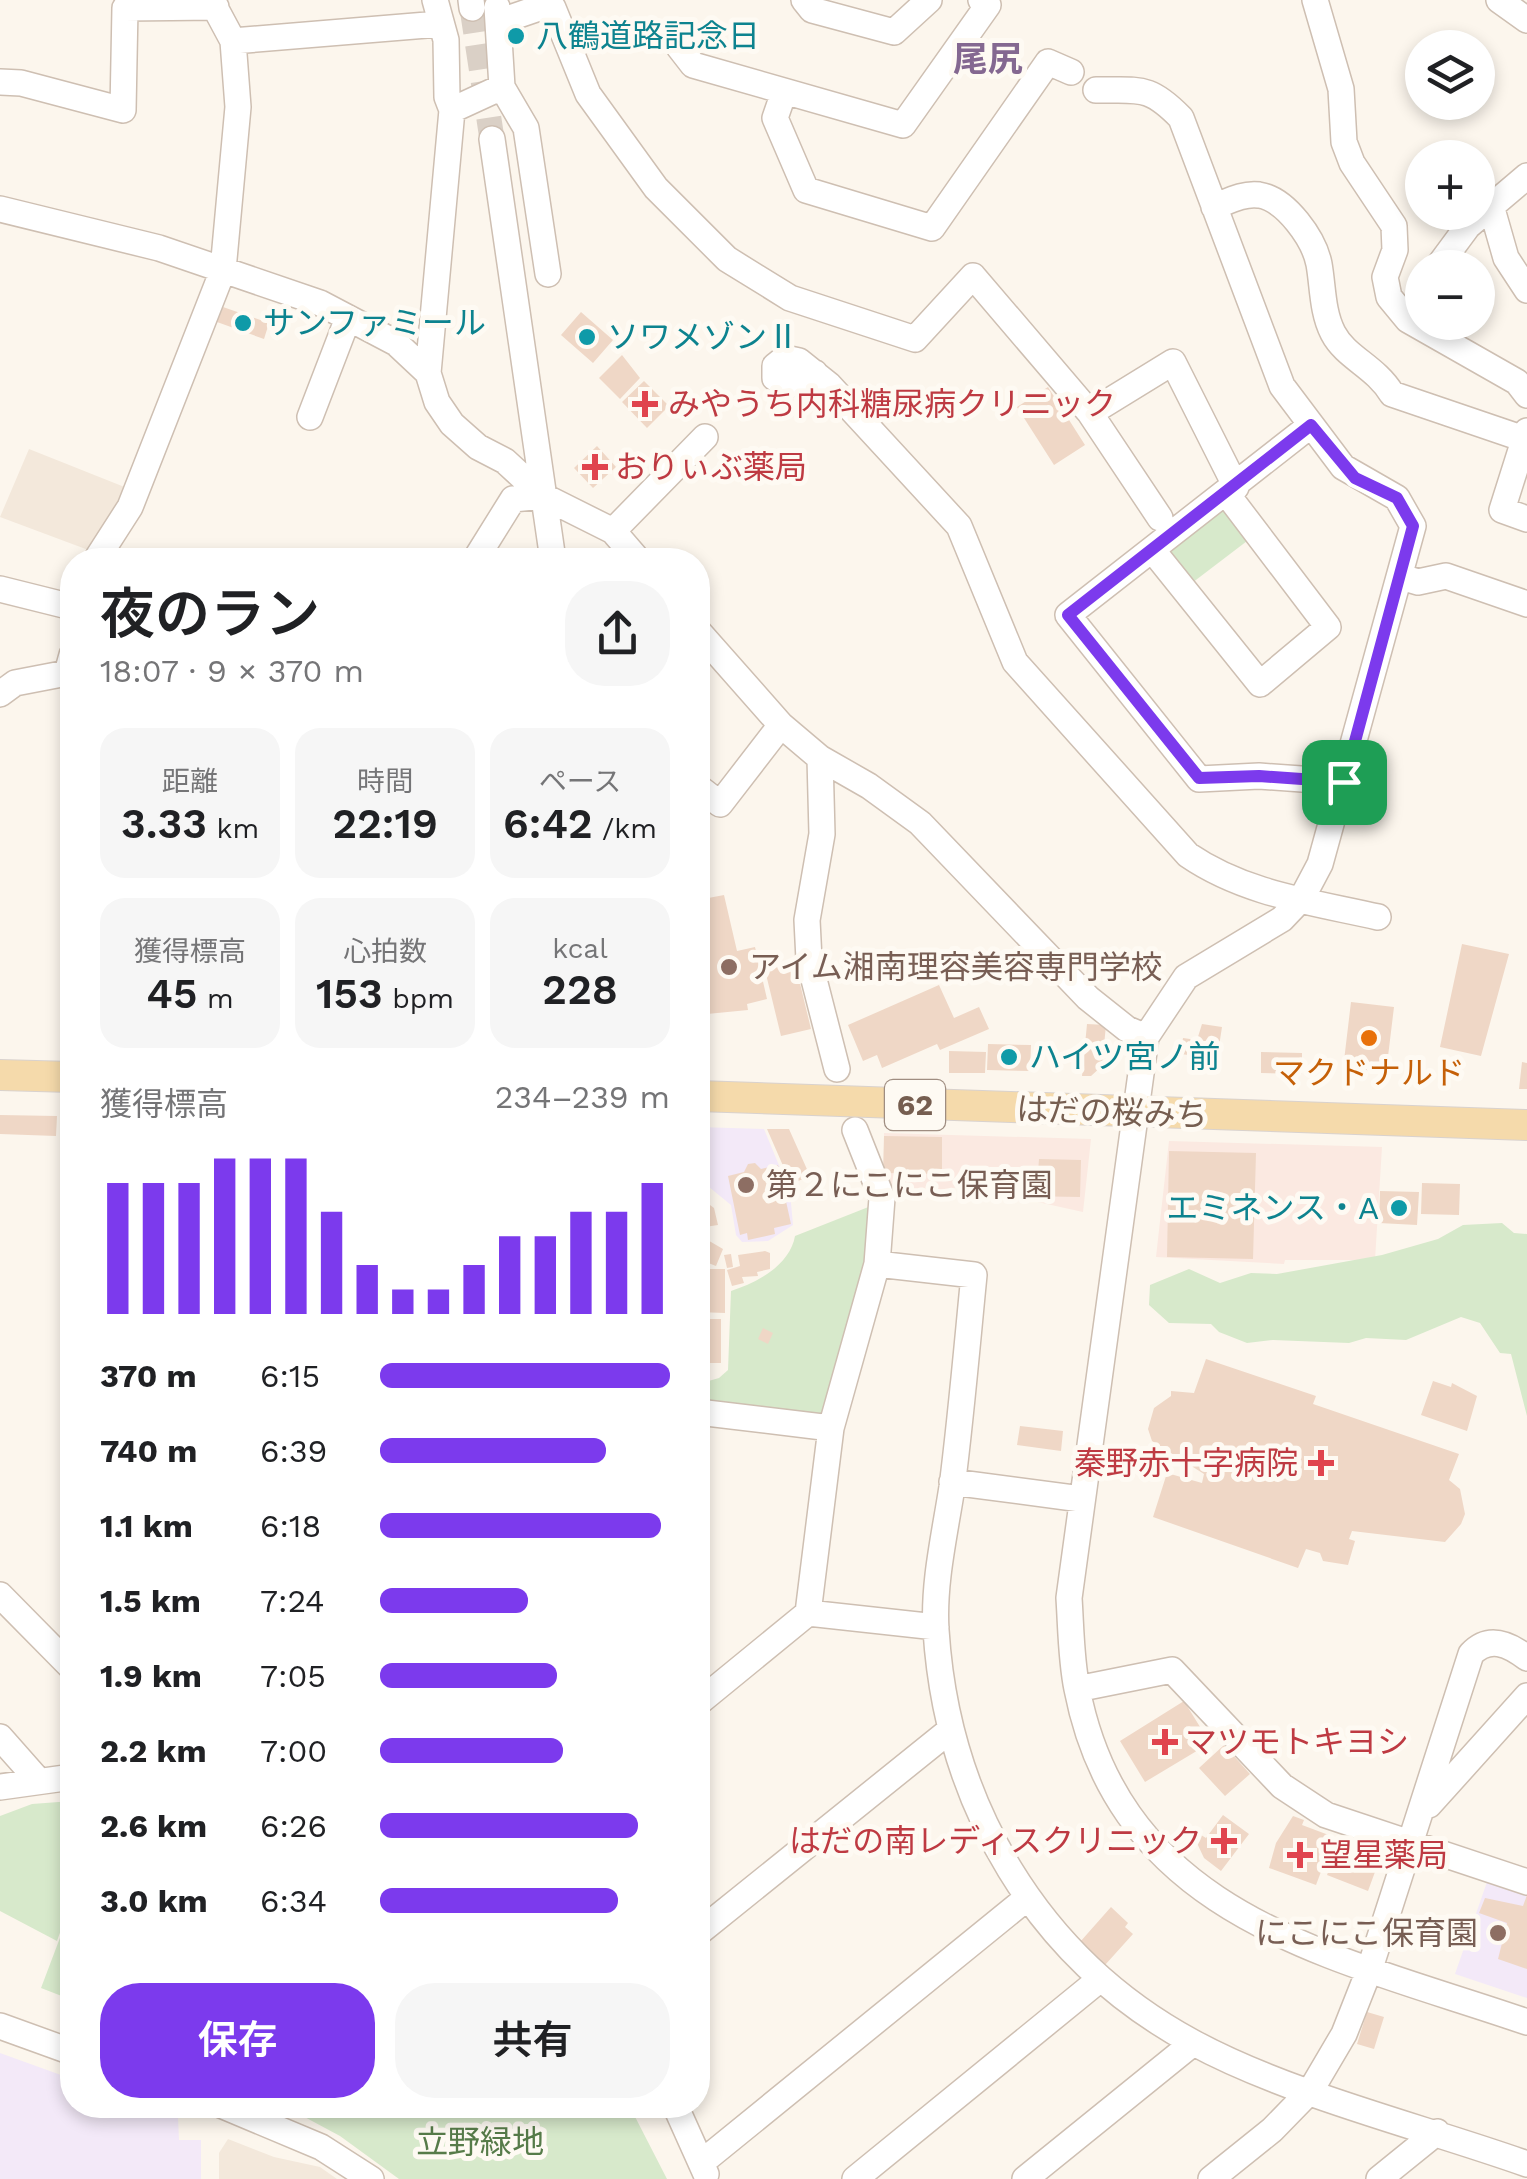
<!DOCTYPE html>
<html lang="ja">
<meta charset="utf-8">
<style>
:root{--surface:#fff;--page:#f6f6f6;--text:#202124;--muted:#757577;--accent:#7c3aed}
body{margin:0;font-family:"Work Sans","Noto Sans JP",sans-serif;background:var(--page);color:var(--text);height:100vh;display:flex;flex-direction:column;font-size:38px;white-space:nowrap}
*{box-sizing:border-box;margin:0}
p{font-size:32px;color:var(--muted)}
.icon{flex:none;width:55px;height:55px;fill:none;stroke:currentColor;stroke-width:2;stroke-linecap:round;stroke-linejoin:round}
.map{position:relative;flex:1;overflow:hidden}
.sheet{position:absolute;left:60px;top:548px;width:650px;height:1570px;display:flex;flex-direction:column;background:var(--surface);border-radius:40px;box-shadow:0 5px 15px #0003}
.sheet>*{flex:none}
.tools{position:absolute;left:1405px;top:30px;display:grid;gap:20px}
.tools a{display:grid;place-items:center;width:90px;height:90px;border-radius:50%;background:var(--surface);box-shadow:0 5px 15px #0003;font-size:50px}
.pin{position:absolute;display:grid;place-items:center;width:85px;height:85px;color:#fff;margin:-42px;border-radius:20px;box-shadow:0 5px 15px #0006}
.round{display:grid;place-items:center;flex:none;width:105px;height:105px;border-radius:40px;background:var(--page)}
.summary{display:flex;align-items:center;justify-content:space-between;height:170px;padding:0 40px}
h1{font-size:55px;font-weight:600;line-height:75px}
.stats{display:grid;grid-template-columns:repeat(3,1fr);gap:15px;height:170px;padding:10px 40px}
.stats div{display:grid;align-content:center;border-radius:25px;background:var(--page);text-align:center}
.stats b{font-size:42px;font-weight:600}
.stats small{font-size:28px;font-weight:400}
.stats p{font-size:28px}
.chart{height:280px;padding:20px 40px}
.chart p{display:flex;justify-content:space-between}
.chart svg{width:100%;height:180px;margin-top:10px;stroke:var(--accent);stroke-width:6}
.button{display:flex;gap:20px;margin-top:auto;padding:20px 40px}
.button a{flex:1;height:115px;border-radius:40px;background:var(--accent);color:#fff;font-size:40px;font-weight:600;line-height:115px;text-align:center}
.button a+a{background:var(--page);color:var(--text)}
ul{padding:0 40px;list-style:none;font-size:32px}
li{display:grid;grid-template-columns:160px 120px 1fr;align-items:center;height:75px}
li i{height:25px;border-radius:12px;background:var(--accent)}
.map>svg:first-child{display:block}
.residential{fill:#f3e8db}
.commercial{fill:#fbe9e1}
.education{fill:#f3e9f8}
.green{fill:#d7e9cb}
.building{fill:#efd7c6}
.lines{fill:none;stroke-linecap:round;stroke-linejoin:round}
.minor-tunnel{stroke:#dad0c6;stroke-width:25;stroke-dasharray:25 12;stroke-linecap:butt}
.minor-casing{stroke:#cebfb2;stroke-width:28}
.major-casing{stroke:#d9d2ce;stroke-width:32}
.minor{stroke:#fff;stroke-width:25}
.major{stroke:#f5daab;stroke-width:30}
.route-casing{stroke:#fff;stroke-width:20}
.route{stroke:#7c3aed;stroke-width:12}
.culture-dot{fill:#0f9aa8;stroke:#fefaf3;stroke-width:4}
.health-dot{fill:#e0444e;stroke:#fefaf3;stroke-width:4}
.education-dot{fill:#8d6e63;stroke:#fefaf3;stroke-width:4}
.food-dot{fill:#e8710a;stroke:#fefaf3;stroke-width:4}
.labels{text-anchor:middle;stroke-width:10;stroke-linejoin:round;paint-order:stroke}
.shield{fill:#fefaf3;stroke:#9f8d81;stroke-width:2.5}
.shield-label{font-size:30px;font-weight:bold;fill:#765e50}
.culture-label{font-size:32px;fill:#0d838f;stroke:#fefaf3;text-anchor:start}
.health-label{font-size:32px;fill:#be3a42;stroke:#fefaf3;text-anchor:start}
.education-label{font-size:32px;fill:#785e54;stroke:#fefaf3;text-anchor:start}
.food-label{font-size:32px;fill:#c56008;stroke:#fefaf3}
.street-label{font-size:32px;fill:#765e50;stroke:#fefaf3}
.park-label{font-size:32px;fill:#567b49;stroke:#fefaf3}
.neighbourhood-label{font-size:35px;font-weight:bold;fill:#846891;stroke:#fefaf3}
</style>
<div class="map">
<svg width="1527" height="2179" viewBox="0 0 1527 2179">
<rect width="100%" height="100%" fill="#fcf6ed"/>
<path class="residential" d="M29,449L127,488L91,551L0,517Z
M228,2139L274,2157L320,2167L337,2179H219V2153Z"/>
<path class="commercial" d="M884,1133L1091,1139L1083,1212L964,1186L895,1199L884,1181Z
M1169,1141L1382,1147L1375,1260H1285L1284,1264L1156,1257Z"/>
<path class="education" d="M698,1127L764,1129L790,1192L793,1225L768,1241L742,1242L736,1235L731,1205L698,1178Z
M1488,1879L1527,1892V1998L1455,1974Z
M0,2053L72,2079V2105H145L178,2117L179,2140H201V2179H0Z"/>
<path class="green" d="M1221,509H1230L1251,538L1188,586L1168,558L1169,549Z
M876,1204L871,1261L826,1413L820,1418L698,1402V1384L719,1378L728,1370L731,1291C757,1283 790,1265 795,1236Z
M1502,1223L1514,1233L1527,1234V1416L1511,1354L1500,1353L1480,1323L1461,1317L1406,1340L1366,1338L1349,1343L1273,1340L1247,1343L1219,1332L1211,1324L1169,1323L1149,1305L1150,1285L1189,1269L1220,1283L1251,1273L1277,1274L1382,1255L1438,1239L1463,1225Z
M72,1801V1899L57,1941L0,1911V1816L32,1804Z
M72,1906V2000L41,1988Z
M293,2105H629L667,2179H399L340,2136L299,2114Z"/>
<path class="building" d="M223,307L269,323L264,339L217,322Z
M581,312L613,340L593,363L561,335Z
M622,355L640,378L620,399L599,378Z
M644,381L669,406L647,428L622,402Z
M1048,387L1085,445L1054,465L1017,407Z
M597,446L616,467L593,488L574,468Z
M724,895L737,951L755,947L767,999L747,1004L748,1010L707,1014L698,985V900Z
M1462,944L1509,954L1481,1056L1440,1047Z
M795,963L811,1029L781,1036L765,970Z
M939,985L954,1018L979,1007L989,1029L940,1050L937,1044L882,1068L877,1055L863,1061L848,1025Z
M1351,1002L1394,1007L1386,1073L1343,1069Z
M1087,1024L1106,1025L1102,1066L1091,1076H1082Z
M1202,1024L1222,1027L1217,1059L1181,1054L1183,1038L1197,1040Z
M988,1044L1031,1045L1030,1071L987,1070Z
M949,1051L986,1052L985,1073H949Z
M1261,1052L1302,1053V1074L1261,1073Z
M1522,1062L1527,1063V1089H1519Z
M0,1115L57,1116L56,1136L0,1134Z
M767,1129H789L810,1176L791,1184Z
M884,1136L942,1137V1174L883,1173Z
M1169,1151L1256,1153L1253,1259L1167,1257Z
M1039,1159L1081,1160L1080,1197L1022,1196L1023,1172L1038,1173Z
M755,1163L761,1169L778,1165L791,1224L774,1228L775,1234L748,1240L747,1233L740,1235L728,1176L744,1172L748,1164Z
M1422,1183L1460,1184L1459,1215L1421,1214Z
M1380,1191L1419,1192L1417,1225L1379,1223Z
M698,1196L714,1208L718,1225L698,1228Z
M699,1235L723,1249L716,1266L698,1259Z
M765,1251L770,1253V1269L757,1272L758,1276L742,1277L744,1283L732,1286L727,1270L740,1266L738,1255Z
M731,1254L733,1267L727,1268L724,1255Z
M698,1269H725V1313L698,1312Z
M698,1319H721V1363H698Z
M763,1328L773,1333L768,1344L758,1339Z
M1206,1359L1316,1396L1313,1404L1459,1454L1449,1480L1460,1489L1465,1514L1461,1524L1445,1542L1352,1531L1349,1539L1355,1541L1348,1565L1323,1561L1320,1553L1306,1549L1298,1568L1153,1517L1167,1473L1202,1483L1204,1474L1152,1441L1148,1429L1154,1408L1171,1396V1391L1194,1393Z
M1433,1381L1451,1387L1452,1383L1477,1396L1467,1431L1421,1415Z
M1020,1426L1063,1431L1061,1451L1017,1445Z
M1184,1701L1210,1743L1145,1782L1120,1741Z
M1224,1745L1250,1774L1225,1796L1199,1768Z
M1223,1815L1249,1834L1221,1871L1204,1858L1196,1841L1201,1835L1206,1838Z
M1293,1816L1304,1820L1302,1825L1334,1837L1316,1885L1269,1868L1276,1843Z
M1338,1846L1379,1861L1368,1891L1327,1875Z
M1527,1895V1969L1498,1959L1507,1923L1479,1913L1485,1898L1523,1906Z
M1111,1907L1128,1923L1125,1927L1133,1934L1105,1965L1080,1942Z
M1367,2012L1384,2017L1374,2049L1357,2044Z"/>
<g class="lines">
<path class="minor-tunnel" d="M472,8L492,139"/>
<defs>
<path id="minor" d="M471,0L472,8
M804,0L812,10L894,32L929,0
M1315,0L1341,89L1344,142L1352,163L1394,226L1395,250L1385,277L1389,297L1408,320L1517,382L1527,395
M1499,0L1527,20
M497,7L502,87L526,128L548,274
M498,22L542,7L553,8L588,94L656,188L727,259L790,298L915,339L973,276L1090,413L1160,518
M233,41L439,24
M679,47L693,65L903,125L988,5L981,0
M0,82L21,83L123,110L125,8L216,7
M1096,90C1139,91 1148,84 1181,118L1282,386L1343,467L1397,498L1413,526L1320,864L1302,898L1282,919L1186,977L1146,1037L1069,1598C1071,1628 1071,1660 1077,1689C1122,1920 1339,1957 1527,2022
M784,92L775,118L806,190L932,228L1048,62L1071,72
M452,110L502,87
M492,139L553,560
M1214,207C1229,201 1243,193 1259,195C1286,199 1314,239 1319,264C1323,286 1322,312 1333,333C1346,358 1375,366 1392,394L1527,440
M0,209L159,248L320,303L396,343L428,373L437,402L452,424L478,447L505,461L543,496L613,531L638,560
M1492,209L1506,258L1527,290
M1437,268L1468,226L1527,176
M428,373L452,110L447,97L446,40L435,0
M815,373C800,385 792,387 775,378V366L785,358L799,361L829,385L959,526L1015,662L1188,855C1245,894 1312,902 1378,917
M1090,413L1173,362L1236,487
M310,417L348,318
M1311,425L1068,615L1199,779L1259,776L1344,782
M1527,431L1502,510L1527,519
M613,531L705,437
M1154,552L1260,684L1328,627L1227,494
M96,560L130,507L223,270L238,107L233,41L211,0
M475,560L513,499L543,496
M1401,577L1418,582L1446,576L1527,604
M0,589L72,607
M698,631L781,725L820,758L869,786L920,823L1088,998L1127,1029L1146,1037
M0,694L15,683L67,673L72,655
M820,758L822,834L807,920L809,960L837,1069
M698,787L720,804L781,725
M877,1264L974,1275C967,1346 961,1417 952,1487C945,1533 933,1583 936,1630C947,1804 1037,1958 1192,2042C1287,2094 1423,2127 1527,2164
M698,1412L831,1428
M952,1482L1081,1499
M0,1595L72,1668
M808,1613L936,1627
M1077,1689L1172,1670L1282,1786L1326,1815L1527,1882
M698,1703L808,1613L831,1428L877,1264L882,1198L855,1130
M0,1737L38,1780
M0,1787L72,1777
M1429,1805L1527,1696
M698,1933L949,1731
M0,2026L72,2052
M221,2105L321,2147L371,2179
M675,2105L706,2174
M701,2163L1027,1898
M855,2179L1099,1980
M1025,2179L1193,2043
M1211,2179L1272,2130L1311,2090L1344,2034L1370,1968L1471,1654C1489,1635 1509,1644 1527,1658
M1379,2179L1437,2132"/>
<path id="major" d="M0,1075L72,1077
M698,1096L1527,1125"/>
</defs>
<use href="#minor" class="minor-casing"/>
<use href="#major" class="major-casing"/>
<use href="#minor" class="minor"/>
<use href="#major" class="major"/>
</g>
<g class="lines">
<defs>
<path id="route" d="M1311,425L1355,478L1397,498L1413,526L1344,782L1259,776L1199,778L1068,615Z"/>
</defs>
<use href="#route" class="route-casing"/>
<use href="#route" class="route"/>
</g>
<g class="culture-dot">
<circle cx="516" cy="36" r="10"/>
<circle cx="243" cy="323" r="10"/>
<circle cx="587" cy="337" r="10"/>
<circle cx="1009" cy="1057" r="10"/>
<circle cx="1399" cy="1208" r="10"/>
</g>
<g class="health-dot">
<path d="M640 389h10v10h10v10h-10v10h-10v-10h-10v-10h10z"/>
<path d="M590 452h10v10h10v10h-10v10h-10v-10h-10v-10h10z"/>
<path d="M1316 1448h10v10h10v10h-10v10h-10v-10h-10v-10h10z"/>
<path d="M1160 1727h10v10h10v10h-10v10h-10v-10h-10v-10h10z"/>
<path d="M1219 1826h10v10h10v10h-10v10h-10v-10h-10v-10h10z"/>
<path d="M1295 1840h10v10h10v10h-10v10h-10v-10h-10v-10h10z"/>
</g>
<g class="education-dot">
<circle cx="729" cy="967" r="10"/>
<circle cx="746" cy="1185" r="10"/>
<circle cx="1498" cy="1933" r="10"/>
</g>
<circle class="food-dot" cx="1369" cy="1038" r="10"/>
<g class="labels">
<rect class="shield" x="885" y="1080" width="60" height="50" rx="8"/>
<g class="shield-label">
<text x="915" y="1115">62</text>
</g>
<g class="culture-label">
<text x="536" y="47">八鶴道路記念日</text>
<text x="263" y="334">サンファミール</text>
<text x="607" y="348">ソワメゾンⅡ</text>
<text x="1029" y="1068">ハイツ宮ノ前</text>
<text x="1379" y="1219" text-anchor="end">エミネンス・A</text>
</g>
<g class="health-label">
<text x="668" y="415">みやうち内科糖尿病クリニック</text>
<text x="615" y="478">おりぃぶ薬局</text>
<text x="1298" y="1474" text-anchor="end">秦野赤十字病院</text>
<text x="1185" y="1753">マツモトキヨシ</text>
<text x="1202" y="1852" text-anchor="end">はだの南レディスクリニック</text>
<text x="1320" y="1866">望星薬局</text>
</g>
<g class="education-label">
<text x="749" y="978">アイム湘南理容美容専門学校</text>
<text x="766" y="1196">第２にこにこ保育園</text>
<text x="1478" y="1944" text-anchor="end">にこにこ保育園</text>
</g>
<g class="food-label">
<text x="1369" y="1084">マクドナルド</text>
</g>
<g class="street-label">
<text transform="translate(1112 1112) rotate(2)" y="11">はだの桜みち</text>
</g>
<g class="park-label">
<text x="480" y="2153">立野緑地</text>
</g>
<g class="neighbourhood-label">
<text x="988" y="71">尾尻</text>
</g>
</g>
</svg>
<div class="tools">
<a><svg class="icon" aria-label="layers" viewBox="0 0 24 24"><path d="M12 4l9 5-9 5-9-5zM3 14l9 5 9-5"/></svg></a>
<a>+</a>
<a>−</a>
</div>
<div class="pin" style="left:1344px;top:782px;background:#1e9e55"><svg class="icon" aria-label="arrive" viewBox="0 0 24 24"><path d="M6 21V4h12l-3 4 3 4H6"/></svg></div>
<section class="sheet">
<div class="summary"><div><h1>夜のラン</h1><p>18:07 · 9 × 370 m</p></div><a class="round"><svg class="icon" aria-label="share" viewBox="0 0 24 24"><path d="M12 15V3M7 8l5-5 5 5M5 13v7h14v-7"/></svg></a></div>
<div class="stats">
<div><p>距離</p><b>3.33<small> km</small></b></div>
<div><p>時間</p><b>22:19</b></div>
<div><p>ペース</p><b>6:42<small> /km</small></b></div>
</div>
<div class="stats">
<div><p>獲得標高</p><b>45<small> m</small></b></div>
<div><p>心拍数</p><b>153<small> bpm</small></b></div>
<div><p>kcal</p><b>228</b></div>
</div>
<div class="chart"><p><span>獲得標高</span>234–239 m</p>
<svg viewBox="0 0 160 44" preserveAspectRatio="none"><path d="M5 44V12M15 44V12M25 44V12M35 44V6M45 44V6M55 44V6M65 44V19M75 44V32M85 44V38M95 44V38M105 44V32M115 44V25M125 44V25M135 44V19M145 44V19M155 44V12"/></svg>
</div>
<ul>
<li><b>370 m</b>6:15<i style="width:100%"></i></li>
<li><b>740 m</b>6:39<i style="width:78%"></i></li>
<li><b>1.1 km</b>6:18<i style="width:97%"></i></li>
<li><b>1.5 km</b>7:24<i style="width:51%"></i></li>
<li><b>1.9 km</b>7:05<i style="width:61%"></i></li>
<li><b>2.2 km</b>7:00<i style="width:63%"></i></li>
<li><b>2.6 km</b>6:26<i style="width:89%"></i></li>
<li><b>3.0 km</b>6:34<i style="width:82%"></i></li>
</ul>
<div class="button"><a>保存</a><a>共有</a></div>
</section>
</div>
